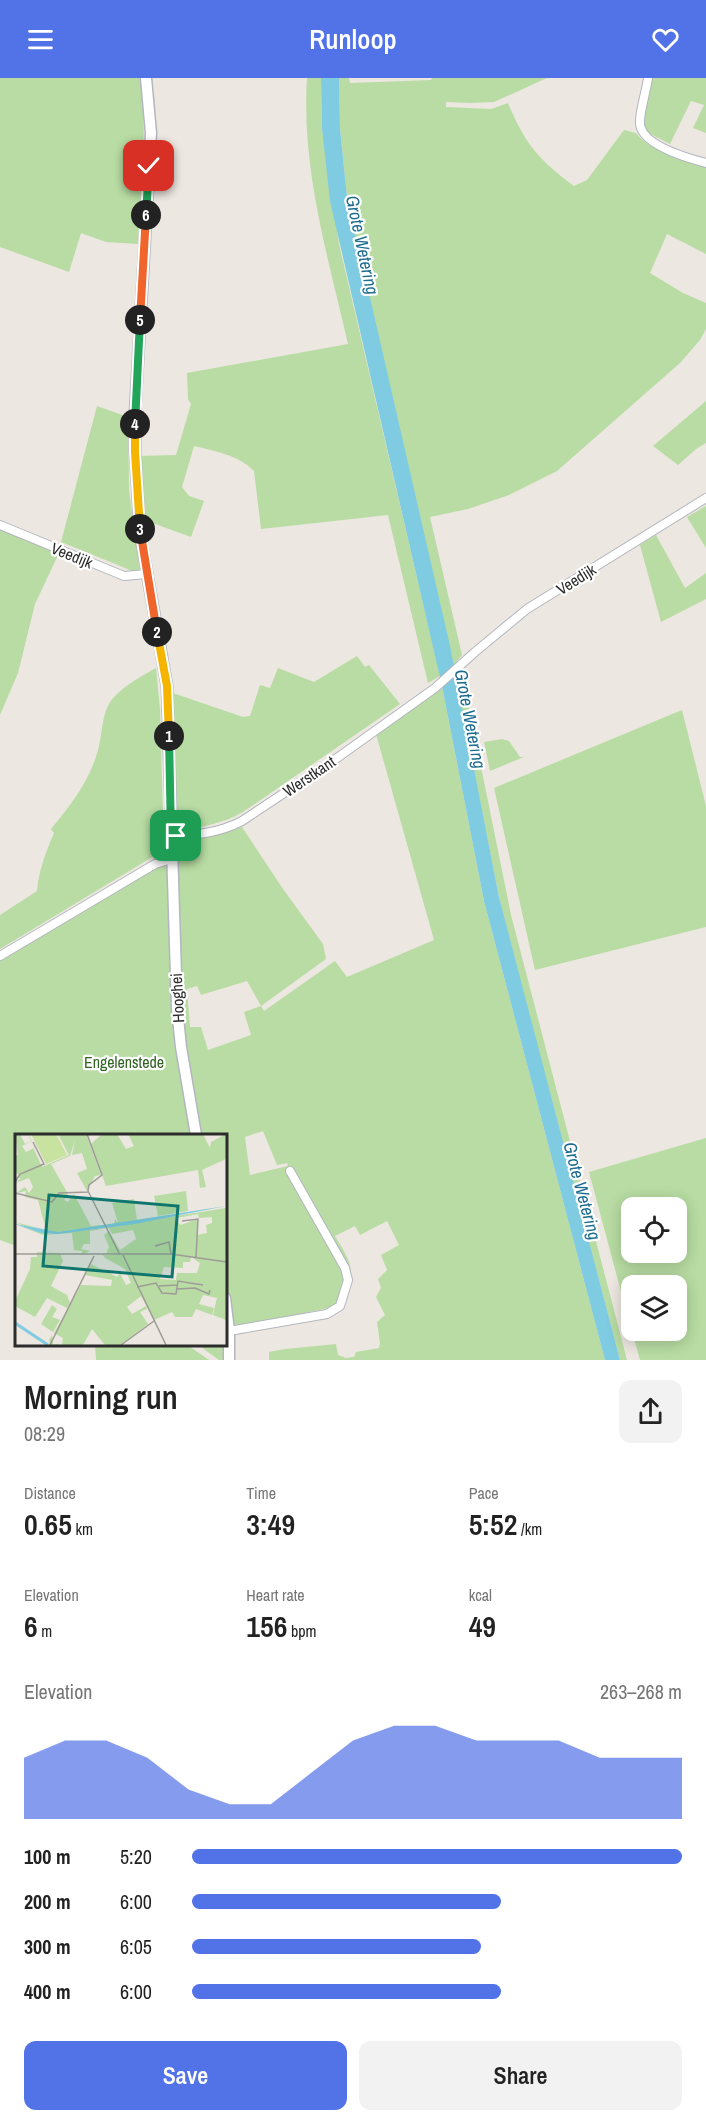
<!DOCTYPE html>
<meta charset="utf-8">
<style>
:root{--surface:#fff;--page:#f2f2f2;--text:#222;--muted:#767676;--accent:#5272e7}
body{margin:0;font-family:"Archivo Narrow",sans-serif;background:var(--page);color:var(--text);height:100vh;display:flex;flex-direction:column;font-size:22px;white-space:nowrap}
*{box-sizing:border-box;margin:0}
p{font-size:20px;color:var(--muted)}
.icon{flex:none;width:33px;height:33px;fill:none;stroke:currentColor;stroke-width:2;stroke-linecap:round;stroke-linejoin:round}
.map{position:relative;height:1282px;overflow:hidden}
.sheet{display:flex;flex-direction:column;background:var(--surface);flex:1}
.sheet>*{flex:none}
.fabs{position:absolute;left:621px;top:1119px;display:grid;gap:12px}
.fabs a{display:grid;place-items:center;width:66px;height:66px;border-radius:12px;background:var(--surface);box-shadow:0 3px 15px #0003;font-size:30px}
.pin{position:absolute;display:grid;place-items:center;width:51px;height:51px;color:#fff;margin:-26px;border-radius:12px;box-shadow:0 3px 9px #0006}
.km{position:absolute;width:30px;height:30px;margin:-15px;border-radius:50%;background:#222;color:#fff;font-size:16px;line-height:30px;text-align:center}
.round{display:grid;place-items:center;flex:none;width:63px;height:63px;border-radius:12px;background:var(--page)}
.headline{display:flex;align-items:center;justify-content:space-between;height:102px;padding:0 24px}
h1{font-size:33px;font-weight:600;line-height:45px}
.metrics{display:grid;grid-template-columns:repeat(3,1fr);gap:9px;height:102px;padding:6px 24px}
.metrics div{display:grid;align-content:center}
.metrics b{font-size:30px;font-weight:600}
.metrics small{font-size:16px;font-weight:400}
.metrics p{font-size:16px}
.chart{height:168px;padding:12px 24px}
.chart p{display:flex;justify-content:space-between}
.chart svg{width:100%;height:108px;margin-top:6px;fill:var(--accent);opacity:.7}
.action{display:flex;gap:12px;margin-top:auto;padding:12px 24px}
.action a{flex:1;height:69px;border-radius:12px;background:var(--accent);color:#fff;font-size:24px;font-weight:600;line-height:69px;text-align:center}
.action a+a{background:var(--page);color:var(--text)}
ul{padding:0 24px;list-style:none;font-size:20px}
li{display:grid;grid-template-columns:96px 72px 1fr;align-items:center;height:45px}
li i{height:15px;border-radius:8px;background:var(--accent)}
header{display:flex;justify-content:space-between;align-items:center;height:78px;padding:0 24px;background:var(--accent);color:#fff;font-size:27px;font-weight:600}
.map>svg:first-child{display:block}
.green{fill:#b8dca3;fill-rule:evenodd}
.water{fill:#7fcbe2}
.lines{fill:none;stroke-linecap:round;stroke-linejoin:round}
.street-casing{stroke:#b3b6be;stroke-width:10}
.secondary-casing{stroke:#b3b6be;stroke-width:13}
.street{stroke:#fff;stroke-width:8}
.secondary{stroke:#fff;stroke-width:10}
.split-1-casing{stroke:#fff;stroke-width:12}
.split-2-casing{stroke:#fff;stroke-width:12}
.split-3-casing{stroke:#fff;stroke-width:12}
.split-4-casing{stroke:#fff;stroke-width:12}
.split-5-casing{stroke:#fff;stroke-width:12}
.split-6-casing{stroke:#fff;stroke-width:12}
.split-7-casing{stroke:#fff;stroke-width:12}
.split-1{stroke:#22a559;stroke-width:8}
.split-2{stroke:#f5b400;stroke-width:8}
.split-3{stroke:#f0652b;stroke-width:8}
.split-4{stroke:#f5b400;stroke-width:8}
.split-5{stroke:#22a559;stroke-width:8}
.split-6{stroke:#f0652b;stroke-width:8}
.split-7{stroke:#22a559;stroke-width:8}
.labels{text-anchor:middle;stroke-width:4.5;stroke-linejoin:round;paint-order:stroke}
.street-label{font-size:16px;fill:#2c2c2c;stroke:#fff}
.park-label{font-size:16px;fill:#326323;stroke:#fff}
.water-label{font-size:18px;font-style:italic;fill:#1c6c90;stroke:#fff}
.inset-river{fill:none;stroke:#7fcbe2;stroke-width:3}
.inset-road{fill:none;stroke:#9f9c98;stroke-width:1.5}
.view{fill:#0f766e;fill-opacity:0.15;stroke:#0f766e;stroke-width:3}
.inset-edge{fill:none;stroke:#2c2c2c;stroke-width:3}
</style>
<header><svg class="icon" aria-label="menu" viewBox="0 0 24 24"><path d="M4 6h16M4 12h16M4 18h16"/></svg>Runloop<svg class="icon" aria-label="heart" viewBox="0 0 24 24"><path d="M12 20l-8-8c-3-5 5-10 8-4 3-6 11-1 8 4z"/></svg></header>
<div class="map">
<svg width="706" height="1282" viewBox="0 0 706 1282">
<rect width="100%" height="100%" fill="#ece7e0"/>
<path class="green" d="M0,0H140C148,55 141,111 138,166L106,164L81,155L69,194L0,169Z
M307,0H321L322,50L339,166L440,598L428,605L388,437L261,451L254,393C239,377 214,373 194,368L182,409L189,418L204,423L191,459L147,443L142,439L137,378L176,377L191,326L188,321L187,295L348,266C328,179 301,90 307,0Z
M339,0H349L350,5L431,2L432,0H547L494,24L470,25L446,24V29L491,31L508,25C525,66 539,82 574,108L587,102L624,52L636,55C651,75 683,80 706,87V176L667,156L650,195L683,215L706,225V251L700,262L680,285L557,393L509,417L468,431L430,439L462,577L453,588L347,119L340,51Z
M649,0H706V55L693,50L704,27L691,23L670,66L645,53L642,40Z
M706,323V365L696,371L678,387L653,368Z
M97,328L128,339L129,412L140,496L61,464Z
M706,428V470L687,439Z
M0,452L59,475L35,526L18,595L0,637Z
M656,457L685,510L706,495V521L661,544L640,467Z
M357,578L365,589L369,587L400,626L243,734C219,747 202,749 175,752L170,614L243,639L250,638L260,607L270,610L278,590L314,604Z
M156,590L160,631L164,772L0,871V837L37,813C39,791 46,774 54,755L51,751C71,727 90,702 98,672C103,655 101,633 114,619C125,607 142,598 156,590Z
M461,590L511,837L627,1282H620L511,869L499,819L455,597Z
M442,608L484,823L605,1282H269V1274L285,1271L336,1266L338,1277L346,1280L354,1279L356,1274L379,1270L380,1266L377,1244L385,1237L376,1219L381,1210L378,1201L387,1192L381,1177L399,1167L387,1143L360,1157L355,1148L335,1158C355,1191 354,1190 343,1227L237,1249L226,1282H219L197,1266H225V1057H16V1168L0,1162V879L175,777V767L180,762L242,749L283,811L323,866L326,881L261,928L264,933L335,883L347,899L434,862L376,656ZM247,903L261,928L244,934L251,957L208,972L201,949H190L187,911L197,908L201,917ZM263,1053L277,1087L287,1085L288,1088L250,1097L245,1059Z
M682,632L706,728V849L535,892L494,710Z
M502,661L509,663L520,679H524L490,693L484,664Z
M706,1060V1282H640L632,1253L676,1252V1208H632L631,1251L589,1094ZM632,1130H676V1174H632Z
M95,1266H186L209,1282H96Z"/>
<path class="water" d="M321,0H339L340,51L347,119L450,568L499,819L620,1282H605L484,823L442,608L330,123L322,50Z"/>
<g class="lines">
<defs>
<path id="street" d="M648,0C646,14 641,28 640,42C637,66 687,80 706,85
M0,447L124,498L146,496
M166,758C194,757 217,756 242,743L337,680L435,610L475,574L527,531L706,420
M0,878L155,786L172,781
M229,1253L327,1236L340,1228L348,1202L345,1190L290,1093"/>
<path id="secondary" d="M146,0L151,55L135,335V374L140,455L167,608L177,930L181,969L196,1057
M225,1220L229,1253V1282"/>
</defs>
<use href="#street" class="street-casing"/>
<use href="#secondary" class="secondary-casing"/>
<use href="#street" class="street"/>
<use href="#secondary" class="secondary"/>
</g>
<g class="lines">
<defs>
<path id="split-1" d="M169,658L171,758H176"/>
<path id="split-2" d="M157,554L167,608L169,658"/>
<path id="split-3" d="M140,451L157,554"/>
<path id="split-4" d="M135,346V374L140,451"/>
<path id="split-5" d="M135,346L140,242"/>
<path id="split-6" d="M140,242L146,137"/>
<path id="split-7" d="M146,137L149,88"/>
</defs>
<use href="#split-1" class="split-1-casing"/>
<use href="#split-2" class="split-2-casing"/>
<use href="#split-3" class="split-3-casing"/>
<use href="#split-4" class="split-4-casing"/>
<use href="#split-5" class="split-5-casing"/>
<use href="#split-6" class="split-6-casing"/>
<use href="#split-7" class="split-7-casing"/>
<use href="#split-1" class="split-1"/>
<use href="#split-2" class="split-2"/>
<use href="#split-3" class="split-3"/>
<use href="#split-4" class="split-4"/>
<use href="#split-5" class="split-5"/>
<use href="#split-6" class="split-6"/>
<use href="#split-7" class="split-7"/>
</g>
<g class="labels">
<g class="street-label">
<text transform="translate(72 477) rotate(22)" y="6">Veedijk</text>
<text transform="translate(576 501) rotate(-32)" y="6">Veedijk</text>
<text transform="translate(309 698) rotate(-34)" y="6">Werstkant</text>
<text transform="translate(177 920) rotate(-93)" y="6">Hooghei</text>
</g>
<g class="park-label">
<text x="124" y="990">Engelenstede</text>
</g>
<g class="water-label">
<text transform="translate(362 167) rotate(78)" y="6">Grote Wetering</text>
<text transform="translate(470 641) rotate(79)" y="6">Grote Wetering</text>
<text transform="translate(582 1113) rotate(75)" y="6">Grote Wetering</text>
</g>
</g>
<g transform="translate(15 1056)">
<rect width="212" height="212" fill="#ece7e0"/>
<path d="M0,0H5L10,10L16,7L13,0L17,7L7,12L11,18L19,14L17,11L27,33L54,21L43,0H71L86,41L80,42L72,57L62,39L72,35L67,19L57,21L60,6L55,22L36,30L53,60L49,66L53,68L59,60L76,92L99,90L100,85L103,89L97,69L119,65L122,86L104,89L211,72L114,89L43,98L26,97L17,95L0,88L31,96L23,66L10,63L11,57L1,59L10,53L14,59L18,53L14,44L0,49L6,44H0L5,42L0,38V22L3,21ZM87,0H102L111,15L119,12L113,0H188L195,14L196,8L211,0V25L187,36L191,53L185,54L183,36L91,52L76,10ZM171,57L173,77L143,82L139,62ZM211,74V186L198,181L202,164L188,161L184,170L199,174L197,181L181,175L177,183H160L157,178L139,186L126,162L112,173L117,180L131,172L132,175L125,178L133,190L105,211H90L77,195L68,211H35L34,206L37,201L38,210L47,211L48,204L39,199L66,151L96,152L97,146L70,141L76,130L102,143L105,139L111,151L116,149L110,135L90,124L88,121H107L91,120L94,113L89,101L94,97L105,116L121,105L118,96L97,100L93,93ZM183,80L184,84L197,83V89L191,91L192,99L182,101V85L166,91L163,88L162,84ZM176,123L185,129L182,139H162L161,146L145,145L149,133L168,134V128H175ZM0,90L32,100L92,94L75,97V110H69L66,115L75,117L67,121V117L59,116L57,99L28,101ZM22,118L45,119L48,127L36,152L52,161L55,169L52,174L32,164L20,183L0,172V167L15,135L16,123H22ZM37,171L42,175L37,183L45,186L38,198L26,190Z" fill="#b8dca3" fill-rule="evenodd"/>
<path d="M16,0H41L52,21L31,30Z" fill="#c8e2a0"/>
<path d="M211,72L120,90L43,100L26,99L0,90L43,98Z" fill="#7fcbe2"/>
<path class="inset-river" d="M0,189L33,211"/>
<path class="inset-road" d="M72,0L87,41L74,51L73,57L105,121M0,48L5,40L29,30L18,8M0,59L37,68L44,59L73,58M167,87L183,85L181,123M140,112L154,108L156,120M0,120H156L212,128M108,121L151,211M144,152L162,151M122,153L141,149L147,159L161,160L163,147L188,151M162,155L180,154L194,160L195,156M35,211L79,122M106,211L139,187"/>
<path class="view" d="M34,61L163,72L157,143L28,132Z"/>
<rect width="212" height="212" class="inset-edge"/>
</g>
</svg>
<div class="fabs">
<a><svg class="icon" aria-label="locate" viewBox="0 0 24 24"><circle cx="12" cy="12" r="6"/><path d="M12 2v4M12 18v4M2 12h4M18 12h4"/></svg></a>
<a><svg class="icon" aria-label="layers" viewBox="0 0 24 24"><path d="M12 4l9 5-9 5-9-5zM3 14l9 5 9-5"/></svg></a>
</div>
<div class="pin" style="left:176px;top:758px;background:#1e9e55"><svg class="icon" aria-label="arrive" viewBox="0 0 24 24"><path d="M6 21V4h12l-3 4 3 4H6"/></svg></div>
<div class="pin" style="left:149px;top:88px;background:#d93025"><svg class="icon" aria-label="check" viewBox="0 0 24 24"><path d="M5 12l5 5 9-10"/></svg></div>
<b class="km" style="left:169px;top:658px">1</b>
<b class="km" style="left:157px;top:554px">2</b>
<b class="km" style="left:140px;top:451px">3</b>
<b class="km" style="left:135px;top:346px">4</b>
<b class="km" style="left:140px;top:242px">5</b>
<b class="km" style="left:146px;top:137px">6</b>
</div>
<section class="sheet">
<div class="headline"><div><h1>Morning run</h1><p>08:29</p></div><a class="round"><svg class="icon" aria-label="share" viewBox="0 0 24 24"><path d="M12 15V3M7 8l5-5 5 5M5 13v7h14v-7"/></svg></a></div>
<div class="metrics">
<div><p>Distance</p><b>0.65<small> km</small></b></div>
<div><p>Time</p><b>3:49</b></div>
<div><p>Pace</p><b>5:52<small> /km</small></b></div>
</div>
<div class="metrics">
<div><p>Elevation</p><b>6<small> m</small></b></div>
<div><p>Heart rate</p><b>156<small> bpm</small></b></div>
<div><p>kcal</p><b>49</b></div>
</div>
<div class="chart"><p><span>Elevation</span>263–268 m</p>
<svg viewBox="0 0 160 44" preserveAspectRatio="none"><path d="M0 44V19L10 12L20 12L30 19L40 32L50 38L60 38L70 25L80 12L90 6L100 6L110 12L120 12L130 12L140 19L150 19L160 19V44z"/></svg>
</div>
<ul>
<li><b>100 m</b>5:20<i style="width:100%"></i></li>
<li><b>200 m</b>6:00<i style="width:63%"></i></li>
<li><b>300 m</b>6:05<i style="width:59%"></i></li>
<li><b>400 m</b>6:00<i style="width:63%"></i></li>
</ul>
<div class="action"><a>Save</a><a>Share</a></div>
</section>
